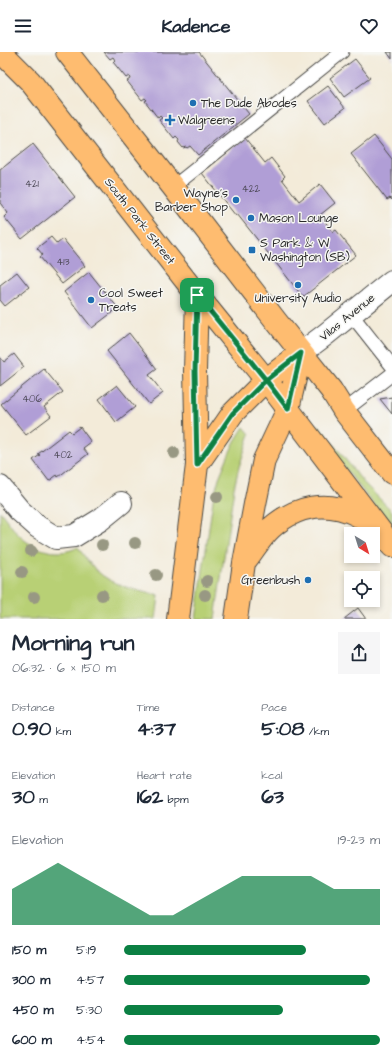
<!DOCTYPE html>
<meta charset="utf-8">
<style>
:root{--surface:#fff;--page:#f6f6f7;--text:#1f2937;--muted:#747a83;--accent:#0b8043}
body{margin:0;font-family:"Architects Daughter",sans-serif;background:var(--page);color:var(--text);height:100vh;display:flex;flex-direction:column;font-size:15px;white-space:nowrap}
*{box-sizing:border-box;margin:0}
p{font-size:13px;color:var(--muted)}
.icon{flex:none;width:22px;height:22px;fill:none;stroke:currentColor;stroke-width:2;stroke-linecap:round;stroke-linejoin:round}
.map{position:relative;height:567px;overflow:hidden}
.details{display:flex;flex-direction:column;background:var(--surface);flex:1}
.details>*{flex:none}
.needle{width:26px;rotate:142deg}
.tools{position:absolute;left:344px;top:475px;display:grid;gap:8px}
.tools a{display:grid;place-items:center;width:36px;height:36px;border-radius:0px;background:var(--surface);box-shadow:0 2px 6px #0003;font-size:20px}
.pin{position:absolute;display:grid;place-items:center;width:34px;height:34px;color:#fff;margin:-17px;border-radius:8px;box-shadow:0 2px 6px #0006}
.round{display:grid;place-items:center;flex:none;width:42px;height:42px;border-radius:0px;background:var(--page)}
.overview{display:flex;align-items:center;justify-content:space-between;height:68px;padding:0 12px}
h1{font-size:22px;font-weight:700;line-height:30px}
.figures{display:grid;grid-template-columns:repeat(3,1fr);gap:6px;height:68px;padding:4px 12px}
.figures div{display:grid;align-content:center}
.figures b{font-size:20px;font-weight:700}
.figures small{font-size:11px;font-weight:400}
.figures p{font-size:11px}
.chart{height:112px;padding:8px 12px}
.chart p{display:flex;justify-content:space-between}
.chart svg{width:100%;height:72px;margin-top:4px;fill:var(--accent);opacity:.7}
ul{padding:0 12px;list-style:none;font-size:13px}
li{display:grid;grid-template-columns:64px 48px 1fr;align-items:center;height:30px}
li i{height:10px;border-radius:5px;background:var(--accent)}
header{display:flex;justify-content:space-between;align-items:center;height:52px;padding:0 12px;background:var(--surface);font-size:18px;font-weight:700}
.map>svg:first-child{display:block}
.green{fill:#b8d074;stroke:#727e50}
.building{fill:#b09ed6}
.lines{fill:none;stroke-linecap:round;stroke-linejoin:round}
.lane-casing{stroke:#494845;stroke-width:15}
.street-casing{stroke:#494845;stroke-width:24}
.primary-casing{stroke:#494845;stroke-width:24}
.lane{stroke:#fff;stroke-width:13}
.street{stroke:#fff;stroke-width:22}
.primary{stroke:#febc70;stroke-width:22}
.tree{fill:#989883}
.route-casing{stroke:#fff;stroke-width:8}
.route{stroke:#0b8043;stroke-width:5}
.poi-dot{fill:#1f6fb2;stroke:#f6f6f2;stroke-width:1.5}
.labels{text-anchor:middle;stroke-width:3;stroke-linejoin:round;paint-order:stroke}
.number-label{font-size:10px;fill:#4c4856}
.poi-label{font-size:12px;fill:#2b2b2b;stroke:#f6f6f2;text-anchor:start}
.street-label{font-size:12px;fill:#2b2b2b;stroke:#f6f6f2}
</style>
<header><svg class="icon" aria-label="menu" viewBox="0 0 24 24"><path d="M4 6h16M4 12h16M4 18h16"/></svg>Kadence<svg class="icon" aria-label="heart" viewBox="0 0 24 24"><path d="M12 20l-8-8c-3-5 5-10 8-4 3-6 11-1 8 4z"/></svg></header>
<div class="map">
<svg width="392" height="567" viewBox="0 0 392 567">
<rect width="100%" height="100%" fill="#f6f6f2"/>
<filter id="ink" filterUnits="userSpaceOnUse"><feTurbulence type="fractalNoise" baseFrequency=".025" numOctaves="2"/><feDisplacementMap in="SourceGraphic" scale="8" xChannelSelector="R" yChannelSelector="G"/><feConvolveMatrix kernelMatrix="1 2 1 2 8 2 1 2 1" color-interpolation-filters="sRGB"/></filter>
<filter id="wash" filterUnits="userSpaceOnUse"><feTurbulence type="fractalNoise" baseFrequency=".012" numOctaves="4" result="noise"/><feDisplacementMap in="SourceGraphic" scale="16" xChannelSelector="R" yChannelSelector="G"/><feGaussianBlur stdDeviation="0.9" result="paint"/><feColorMatrix in="noise" values="0 0 0 0 0 0 0 0 0 0 0 0 0 0 0 0 0 1.4 0 .05"/><feComposite in="paint" operator="in"/></filter>
<g filter="url(#wash)">
<rect width="100%" height="100%" fill="#f3ebd9"/>
<path class="green" d="M319,373L363,430L392,459V473L382,463L314,377Z
M244,375L250,382L239,415L234,436L215,567H196L213,448L219,426L228,404L235,389Z
M0,459C6,467 15,480 22,486C37,499 60,505 78,495C83,503 89,511 96,518C112,534 137,538 159,544L156,567H0Z"/>
<g id="blocks">
<path class="building" d="M104,0H199L249,62L198,103L190,94L187,96L186,95L183,96L178,90L179,88L176,85L174,87L159,68L162,66L160,64L158,66L145,49L147,48L145,46L142,48L127,29L130,27L129,24L126,26L113,10L115,8L113,5L110,7Z
M387,0H392V7Z
M355,7L370,26L344,45L330,26Z
M328,34L345,56L325,71L308,49Z
M374,84L392,107V148L390,146L387,148L351,102Z
M245,86L265,111L271,106L285,124L282,127L299,149L320,132L335,151L320,163L333,180L336,178L356,203L303,245L237,162L236,164L202,121Z
M33,92L75,145L22,187L4,165L8,161L0,151V118Z
M51,185L57,192L63,187L85,214L62,232L40,205L43,203L37,196Z
M17,220L29,235L5,254L0,248V233Z
M89,220L118,256L92,276L64,240Z
M129,281L157,317L149,323L163,341L149,352L107,299Z
M14,302L24,315L0,334V305L4,310Z
M44,317L63,340L44,355L51,364L26,383L1,352Z
M117,333L135,355L116,370L99,347Z
M392,345V362L380,347Z
M80,375L91,390L83,396L88,402L58,425L57,423L49,429L33,408L40,403L38,402L69,378L72,381Z
M358,556L366,567H344Z"/>
</g>
</g>
<g filter="url(#ink)">
<use href="#blocks" fill-opacity="0" stroke="#494845" stroke-width="1"/>
<g class="lines">
<defs>
<path id="lane" d="M173,135L342,0
M351,262L392,314
M344,359L392,322"/>
<path id="street" d="M301,301L325,283L392,229
M0,435L19,458L38,475L56,486L74,484L100,468L121,451"/>
<path id="primary" d="M1,0L30,29L197,243L266,328L392,494
M67,0L173,135L276,269L331,338L344,359L392,421
M197,413L233,361L266,328L301,301
M246,508C254,498 261,485 271,476C296,454 326,448 357,463C362,466 367,470 372,474
M178,567L197,413L195,319L197,243
M236,567L244,511L255,452L264,408L288,357L301,301"/>
</defs>
<use href="#lane" class="lane-casing"/>
<use href="#street" class="street-casing"/>
<use href="#primary" class="primary-casing"/>
<use href="#lane" class="lane"/>
<use href="#street" class="street"/>
<use href="#primary" class="primary"/>
</g>
<g class="tree">
<circle cx="174" cy="401" r="6"/>
<circle cx="217" cy="445" r="6"/>
<circle cx="135" cy="491" r="6"/>
<circle cx="102" cy="493" r="6"/>
<circle cx="31" cy="499" r="6"/>
<circle cx="22" cy="520" r="6"/>
<circle cx="156" cy="523" r="6"/>
<circle cx="207" cy="529" r="6"/>
<circle cx="102" cy="543" r="6"/>
<circle cx="205" cy="543" r="6"/>
<circle cx="34" cy="545" r="6"/>
</g>
</g>
<g class="lines" filter="url(#ink)">
<defs>
<path id="route" d="M197,243L195,319L197,413L233,361L266,328L288,357L301,301L266,328L197,243"/>
</defs>
<use href="#route" class="route-casing"/>
<use href="#route" class="route"/>
</g>
<g class="poi-dot">
<circle cx="193" cy="51" r="4"/>
<path d="M168 62h4v4h4v4h-4v4h-4v-4h-4v-4h4z"/>
<circle cx="236" cy="148" r="4"/>
<circle cx="251" cy="166" r="4"/>
<rect x="248" y="194" width="8" height="8" rx="2"/>
<circle cx="298" cy="233" r="4"/>
<circle cx="91" cy="248" r="4"/>
<circle cx="308" cy="528" r="4"/>
</g>
<g class="labels">
<g class="number-label">
<text x="32" y="135">421</text>
<text x="251" y="140">422</text>
<text x="63" y="213">413</text>
<text x="32" y="350">406</text>
<text x="63" y="406">402</text>
</g>
<g class="poi-label">
<text x="201" y="55">The Dude Abodes</text>
<text x="178" y="72">Walgreens</text>
<text x="228" y="145" text-anchor="end">Wayne's<tspan x="228" dy="14">Barber Shop</tspan></text>
<text x="259" y="170">Mason Lounge</text>
<text x="260" y="195">S Park &amp; W<tspan x="260" dy="14">Washington (SB)</tspan></text>
<text x="99" y="245">Cool Sweet<tspan x="99" dy="14">Treats</tspan></text>
<text x="298" y="250" text-anchor="middle">University Audio</text>
<text x="300" y="532" text-anchor="end">Greenbush</text>
</g>
<g class="street-label">
<text transform="translate(140 169) rotate(52)" y="4">South Park Street</text>
<text transform="translate(347 265) rotate(-39)" y="4">Vilas Avenue</text>
</g>
</g>
</svg>
<div class="tools">
<a><svg class="needle" viewBox="-14 -14 28 28"><path d="M0-13l5 13h-10z" fill="#e53935"/><path d="M0 13l5-13h-10z" fill="#747a83"/></svg></a>
<a><svg class="icon" aria-label="locate" viewBox="0 0 24 24"><circle cx="12" cy="12" r="6"/><path d="M12 2v4M12 18v4M2 12h4M18 12h4"/></svg></a>
</div>
<div class="pin" style="left:197px;top:243px;background:#1e9e55"><svg class="icon" aria-label="arrive" viewBox="0 0 24 24"><path d="M6 21V4h12l-3 4 3 4H6"/></svg></div>
</div>
<section class="details">
<div class="overview"><div><h1>Morning run</h1><p>06:32 · 6 × 150 m</p></div><a class="round"><svg class="icon" aria-label="share" viewBox="0 0 24 24"><path d="M12 15V3M7 8l5-5 5 5M5 13v7h14v-7"/></svg></a></div>
<div class="figures">
<div><p>Distance</p><b>0.90<small> km</small></b></div>
<div><p>Time</p><b>4:37</b></div>
<div><p>Pace</p><b>5:08<small> /km</small></b></div>
</div>
<div class="figures">
<div><p>Elevation</p><b>30<small> m</small></b></div>
<div><p>Heart rate</p><b>162<small> bpm</small></b></div>
<div><p>kcal</p><b>63</b></div>
</div>
<div class="chart"><p><span>Elevation</span>19–23 m</p>
<svg viewBox="0 0 160 44" preserveAspectRatio="none"><path d="M0 44V22L10 14L20 6L30 14L40 22L50 30L60 38L70 38L80 30L90 22L100 14L110 14L120 14L130 14L140 22L150 22L160 22V44z"/></svg>
</div>
<ul>
<li><b>150 m</b>5:19<i style="width:71%"></i></li>
<li><b>300 m</b>4:57<i style="width:96%"></i></li>
<li><b>450 m</b>5:30<i style="width:62%"></i></li>
<li><b>600 m</b>4:54<i style="width:100%"></i></li>
</ul>
</section>
